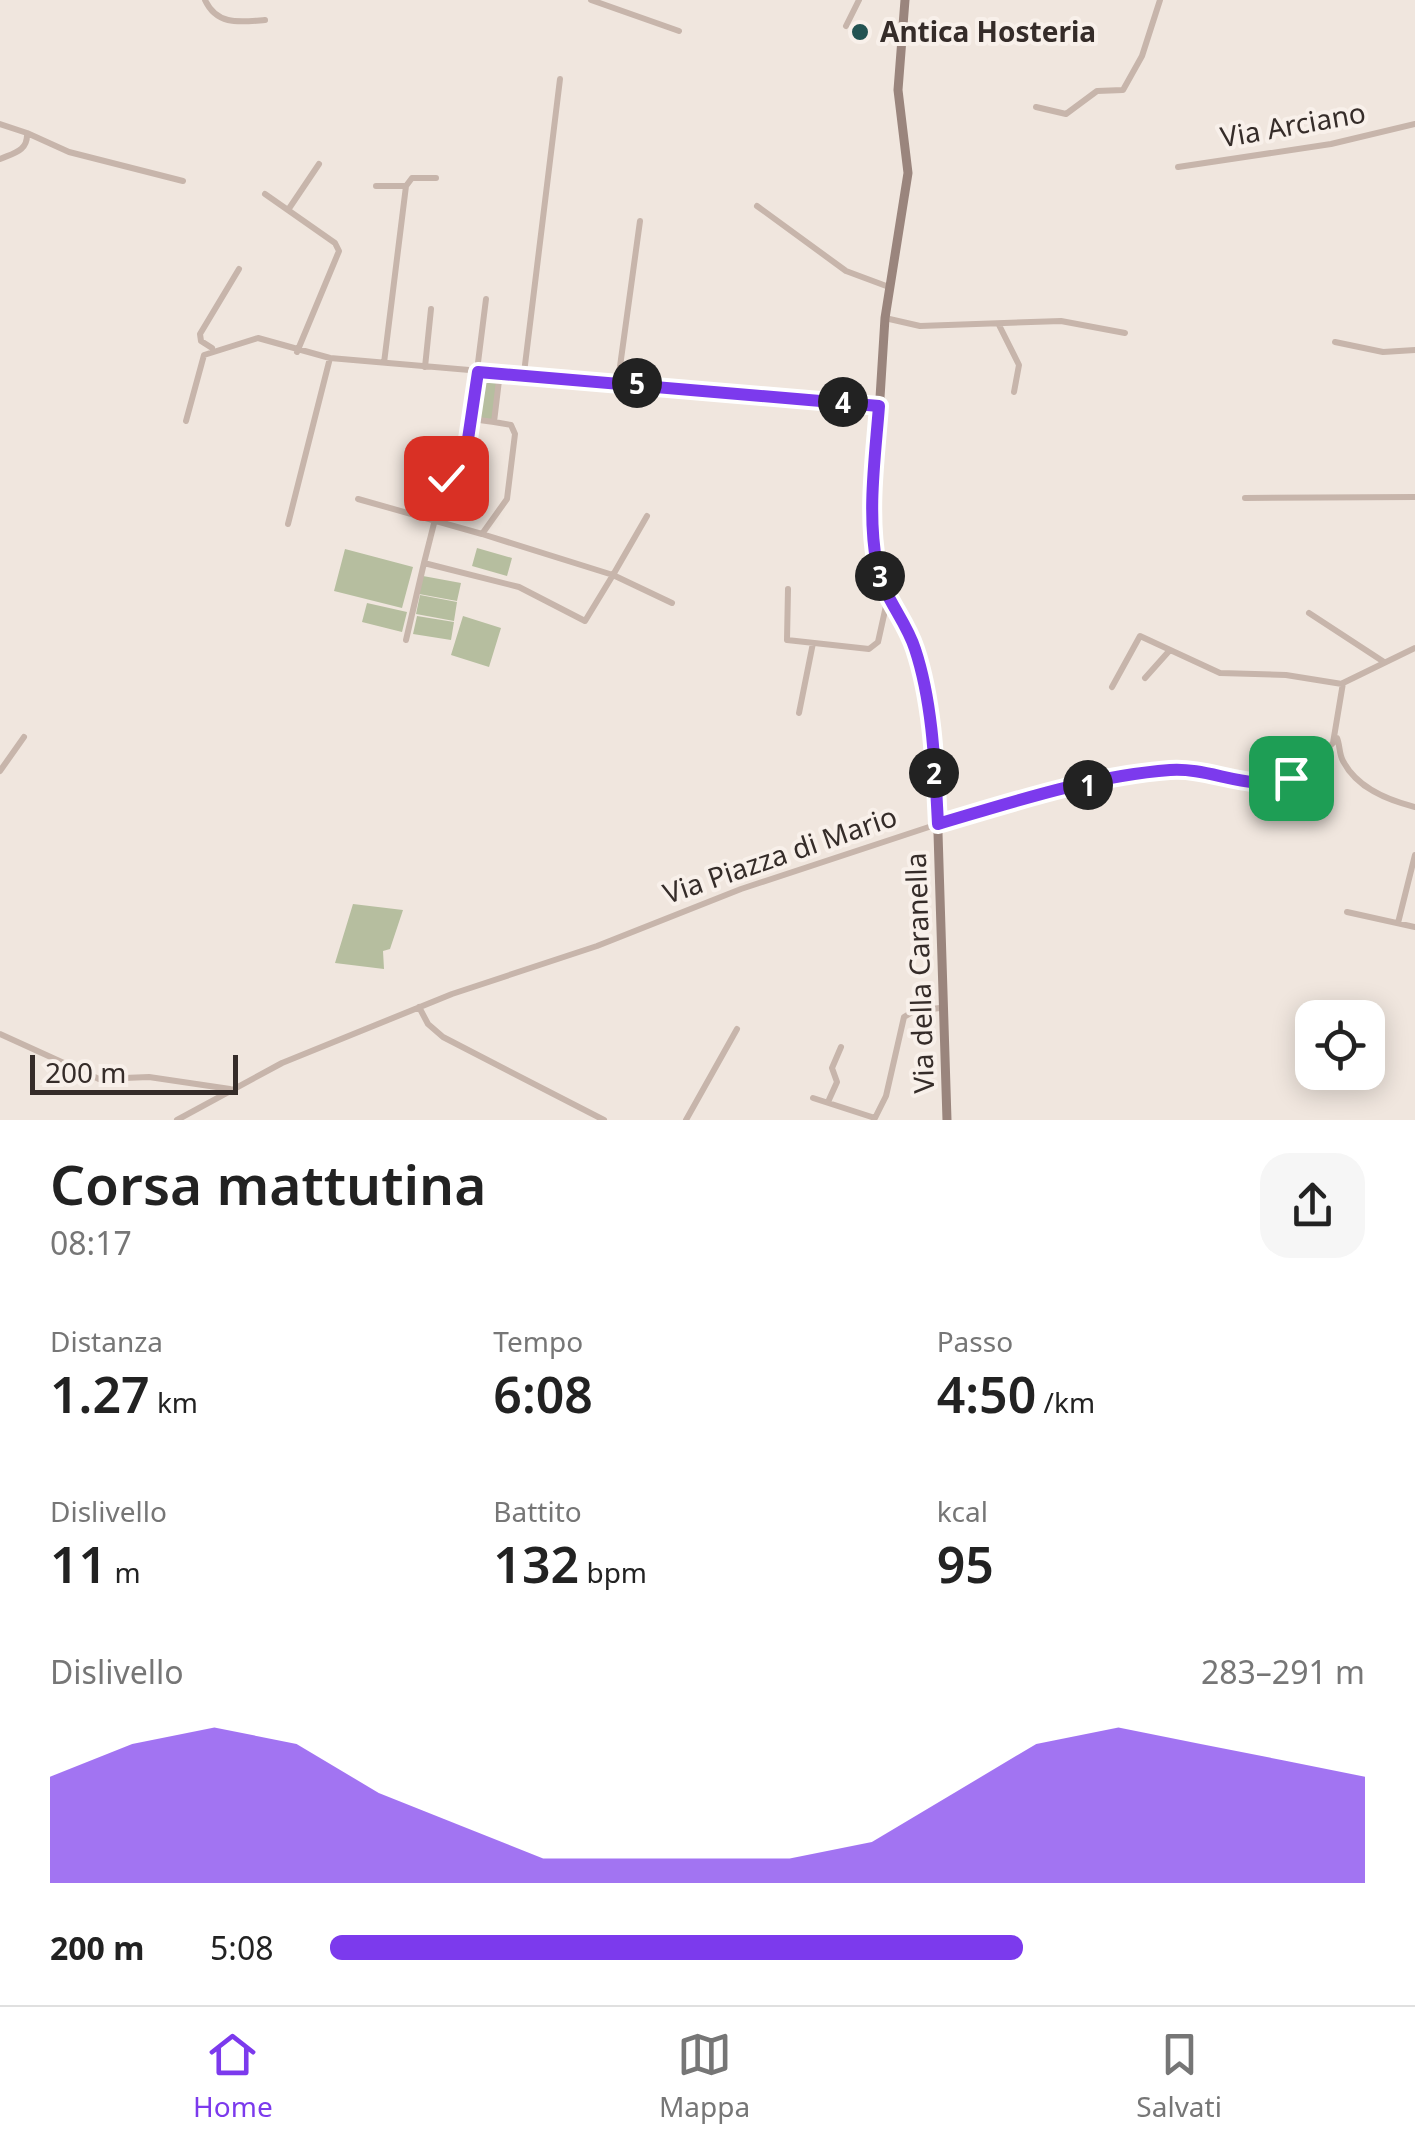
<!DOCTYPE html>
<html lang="it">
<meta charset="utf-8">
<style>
:root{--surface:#fff;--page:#f6f6f6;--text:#222;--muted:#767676;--line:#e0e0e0;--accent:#7c3aed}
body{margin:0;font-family:"Noto Sans",sans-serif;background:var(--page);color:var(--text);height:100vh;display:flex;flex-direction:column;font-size:38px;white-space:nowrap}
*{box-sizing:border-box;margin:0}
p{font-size:32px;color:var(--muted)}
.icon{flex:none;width:55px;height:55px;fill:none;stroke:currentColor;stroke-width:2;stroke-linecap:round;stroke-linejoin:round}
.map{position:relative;height:1120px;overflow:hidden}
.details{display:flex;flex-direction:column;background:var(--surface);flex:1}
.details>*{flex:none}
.fabs{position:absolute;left:1295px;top:1000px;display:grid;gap:20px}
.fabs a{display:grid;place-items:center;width:90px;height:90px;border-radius:20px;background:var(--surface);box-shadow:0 5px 25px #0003;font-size:50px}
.scale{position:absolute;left:30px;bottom:25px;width:208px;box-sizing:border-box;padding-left:10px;border:5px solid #352c29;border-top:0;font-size:28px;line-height:35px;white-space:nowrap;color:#352c29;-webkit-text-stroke:8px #f8f0ea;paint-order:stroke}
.pin{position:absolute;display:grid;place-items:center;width:85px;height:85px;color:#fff;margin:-42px;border-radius:20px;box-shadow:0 5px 15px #0006}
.km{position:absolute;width:50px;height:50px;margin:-25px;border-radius:50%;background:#222;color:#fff;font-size:28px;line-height:50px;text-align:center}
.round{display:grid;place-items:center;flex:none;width:105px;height:105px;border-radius:30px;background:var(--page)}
.summary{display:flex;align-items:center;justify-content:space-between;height:170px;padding:0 50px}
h1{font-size:55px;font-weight:600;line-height:75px}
.figures{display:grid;grid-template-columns:repeat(3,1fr);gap:15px;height:170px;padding:10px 50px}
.figures div{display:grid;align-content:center}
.figures b{font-size:50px;font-weight:600}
.figures small{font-size:28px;font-weight:400}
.figures p{font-size:28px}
.chart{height:280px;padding:20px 50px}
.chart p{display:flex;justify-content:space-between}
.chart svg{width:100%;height:180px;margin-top:10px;fill:var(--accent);opacity:.7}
ul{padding:0 50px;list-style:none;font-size:32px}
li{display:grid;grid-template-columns:160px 120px 1fr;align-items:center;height:75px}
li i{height:25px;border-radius:12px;background:var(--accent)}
.tabs{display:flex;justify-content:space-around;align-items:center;height:140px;border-top:2px solid var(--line);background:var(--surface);font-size:28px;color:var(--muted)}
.tabs a{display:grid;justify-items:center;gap:5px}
.tabs .active{color:var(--accent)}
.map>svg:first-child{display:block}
.green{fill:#b6be9f}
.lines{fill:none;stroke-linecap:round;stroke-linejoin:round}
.minor{stroke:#c7b5ab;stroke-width:6}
.secondary{stroke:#9a857d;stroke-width:9}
.route-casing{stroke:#fff;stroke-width:20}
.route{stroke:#7c3aed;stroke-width:12}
.poi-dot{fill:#235352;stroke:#f8f0ea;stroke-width:4}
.labels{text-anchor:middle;stroke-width:8;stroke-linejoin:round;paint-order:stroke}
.poi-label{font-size:28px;font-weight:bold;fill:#352c29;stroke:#f8f0ea;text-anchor:start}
.street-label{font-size:28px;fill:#352c29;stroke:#f8f0ea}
</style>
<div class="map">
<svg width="1415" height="1120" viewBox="0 0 1415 1120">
<rect width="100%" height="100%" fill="#f0e6de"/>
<path class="green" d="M479,378L497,380L492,420L474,418Z
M477,548L512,558L507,576L472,566Z
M345,549L413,567L402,608L334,591Z
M423,576L461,583L457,601L419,594Z
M420,595L457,602L454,621L416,614Z
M367,603L407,612L402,632L362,622Z
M417,616L454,622L451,640L413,634Z
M463,616L501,628L489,667L451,655Z
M353,904L403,910L390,949L383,951L384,969L335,963Z"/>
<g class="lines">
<path class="minor" d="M205,0C217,26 240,22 265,20
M591,0L679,31
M846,26L859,0
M1036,107L1066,114L1097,91L1123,90L1142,56L1160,0
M0,124L27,133C28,151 14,153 0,159
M27,133L69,152L183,181
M1178,167L1331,144L1415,124
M376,186H406L412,178H436
M265,194L335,243L339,251L297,352
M757,206L846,271L889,287
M288,210L319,164
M486,299L466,458L461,471L446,476L424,563L519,587L585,621L613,575L482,534L507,499L515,434L511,425L494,422L500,372
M885,318L920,326L1061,321L1125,333
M999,325L1019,365L1014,392
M1335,342L1383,352L1415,350
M212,348L201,341L200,334L239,269
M384,363L406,186
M425,367L431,309
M524,373L560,79
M618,381L640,221
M472,419L494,422
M186,421L204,355L258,338L330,358L879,405
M1245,498L1415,497
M358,499L482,534
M647,516L613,575L672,603
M288,524L330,358
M788,589L787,640L869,649L878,642L888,597
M1309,613L1384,662
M406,640L424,563
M1145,678L1170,650
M1112,687L1140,636L1220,673L1286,675L1342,684
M799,713L813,643
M1337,738C1340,745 1339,754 1343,761C1357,788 1387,800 1415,807
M0,771L24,737
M1347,912L1415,927
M1398,923L1415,855
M419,1007L428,1024L443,1037L604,1120
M0,1034L99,1079L149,1077L230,1089
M813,1098L875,1118L886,1096L904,1017L914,1011L940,1008
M828,1102L837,1082L832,1068L841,1047
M177,1120L282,1063L452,994L597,946L741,889L938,824L1047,793L1163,771H1203L1258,784L1287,780L1311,765L1333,743L1343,683L1415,648
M686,1120L737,1029"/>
<path class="secondary" d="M905,0L898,90L908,173L885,318L872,525L880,579L911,638L923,684L937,801L947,1120"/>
</g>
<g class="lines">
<defs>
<path id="route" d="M446,478L464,466L478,372L879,406C875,459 867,513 877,566C883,597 906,620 915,649C933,703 935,768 938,824C1013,802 1091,776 1170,770C1212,767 1250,793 1291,778"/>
</defs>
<use href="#route" class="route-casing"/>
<use href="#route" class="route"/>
</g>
<circle class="poi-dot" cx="860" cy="32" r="10"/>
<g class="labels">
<g class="poi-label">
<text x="880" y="42">Antica Hosteria</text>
</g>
<g class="street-label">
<text transform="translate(1293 125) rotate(-10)" y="10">Via Arciano</text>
<text transform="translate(780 855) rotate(-19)" y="10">Via Piazza di Mario</text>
<text transform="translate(920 973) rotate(-92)" y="10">Via della Caranella</text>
</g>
</g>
</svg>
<div class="fabs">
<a><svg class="icon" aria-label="locate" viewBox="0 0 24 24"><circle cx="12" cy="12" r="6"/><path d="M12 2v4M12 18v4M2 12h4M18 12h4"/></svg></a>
</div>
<div class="scale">200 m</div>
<div class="pin" style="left:1291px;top:778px;background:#1e9e55"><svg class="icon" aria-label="arrive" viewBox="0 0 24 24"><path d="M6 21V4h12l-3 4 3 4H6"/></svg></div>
<div class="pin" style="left:446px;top:478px;background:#d93025"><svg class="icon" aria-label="check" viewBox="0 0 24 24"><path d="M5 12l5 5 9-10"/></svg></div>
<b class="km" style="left:1088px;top:785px">1</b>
<b class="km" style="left:934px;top:773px">2</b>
<b class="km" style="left:880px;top:576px">3</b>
<b class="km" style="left:843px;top:402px">4</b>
<b class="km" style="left:637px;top:383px">5</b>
</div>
<section class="details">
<div class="summary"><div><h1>Corsa mattutina</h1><p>08:17</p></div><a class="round"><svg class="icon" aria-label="share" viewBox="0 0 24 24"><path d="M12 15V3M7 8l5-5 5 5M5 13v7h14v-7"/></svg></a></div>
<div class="figures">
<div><p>Distanza</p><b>1.27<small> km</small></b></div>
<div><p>Tempo</p><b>6:08</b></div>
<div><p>Passo</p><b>4:50<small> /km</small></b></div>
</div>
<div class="figures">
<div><p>Dislivello</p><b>11<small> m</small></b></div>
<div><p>Battito</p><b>132<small> bpm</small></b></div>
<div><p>kcal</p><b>95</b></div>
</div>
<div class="chart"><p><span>Dislivello</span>283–291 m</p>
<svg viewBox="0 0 160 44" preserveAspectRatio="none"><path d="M0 44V18L10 10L20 6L30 10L40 22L50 30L60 38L70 38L80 38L90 38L100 34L110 22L120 10L130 6L140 10L150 14L160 18V44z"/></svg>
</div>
<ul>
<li><b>200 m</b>5:08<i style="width:67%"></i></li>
</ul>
</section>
<nav class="tabs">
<a class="active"><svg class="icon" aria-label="home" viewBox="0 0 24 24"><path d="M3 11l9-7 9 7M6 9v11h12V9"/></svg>Home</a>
<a><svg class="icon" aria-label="map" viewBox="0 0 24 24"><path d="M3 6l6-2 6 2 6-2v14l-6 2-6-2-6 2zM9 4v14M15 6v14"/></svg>Mappa</a>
<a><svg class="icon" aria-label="saved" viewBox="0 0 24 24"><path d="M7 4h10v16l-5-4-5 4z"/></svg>Salvati</a>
</nav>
